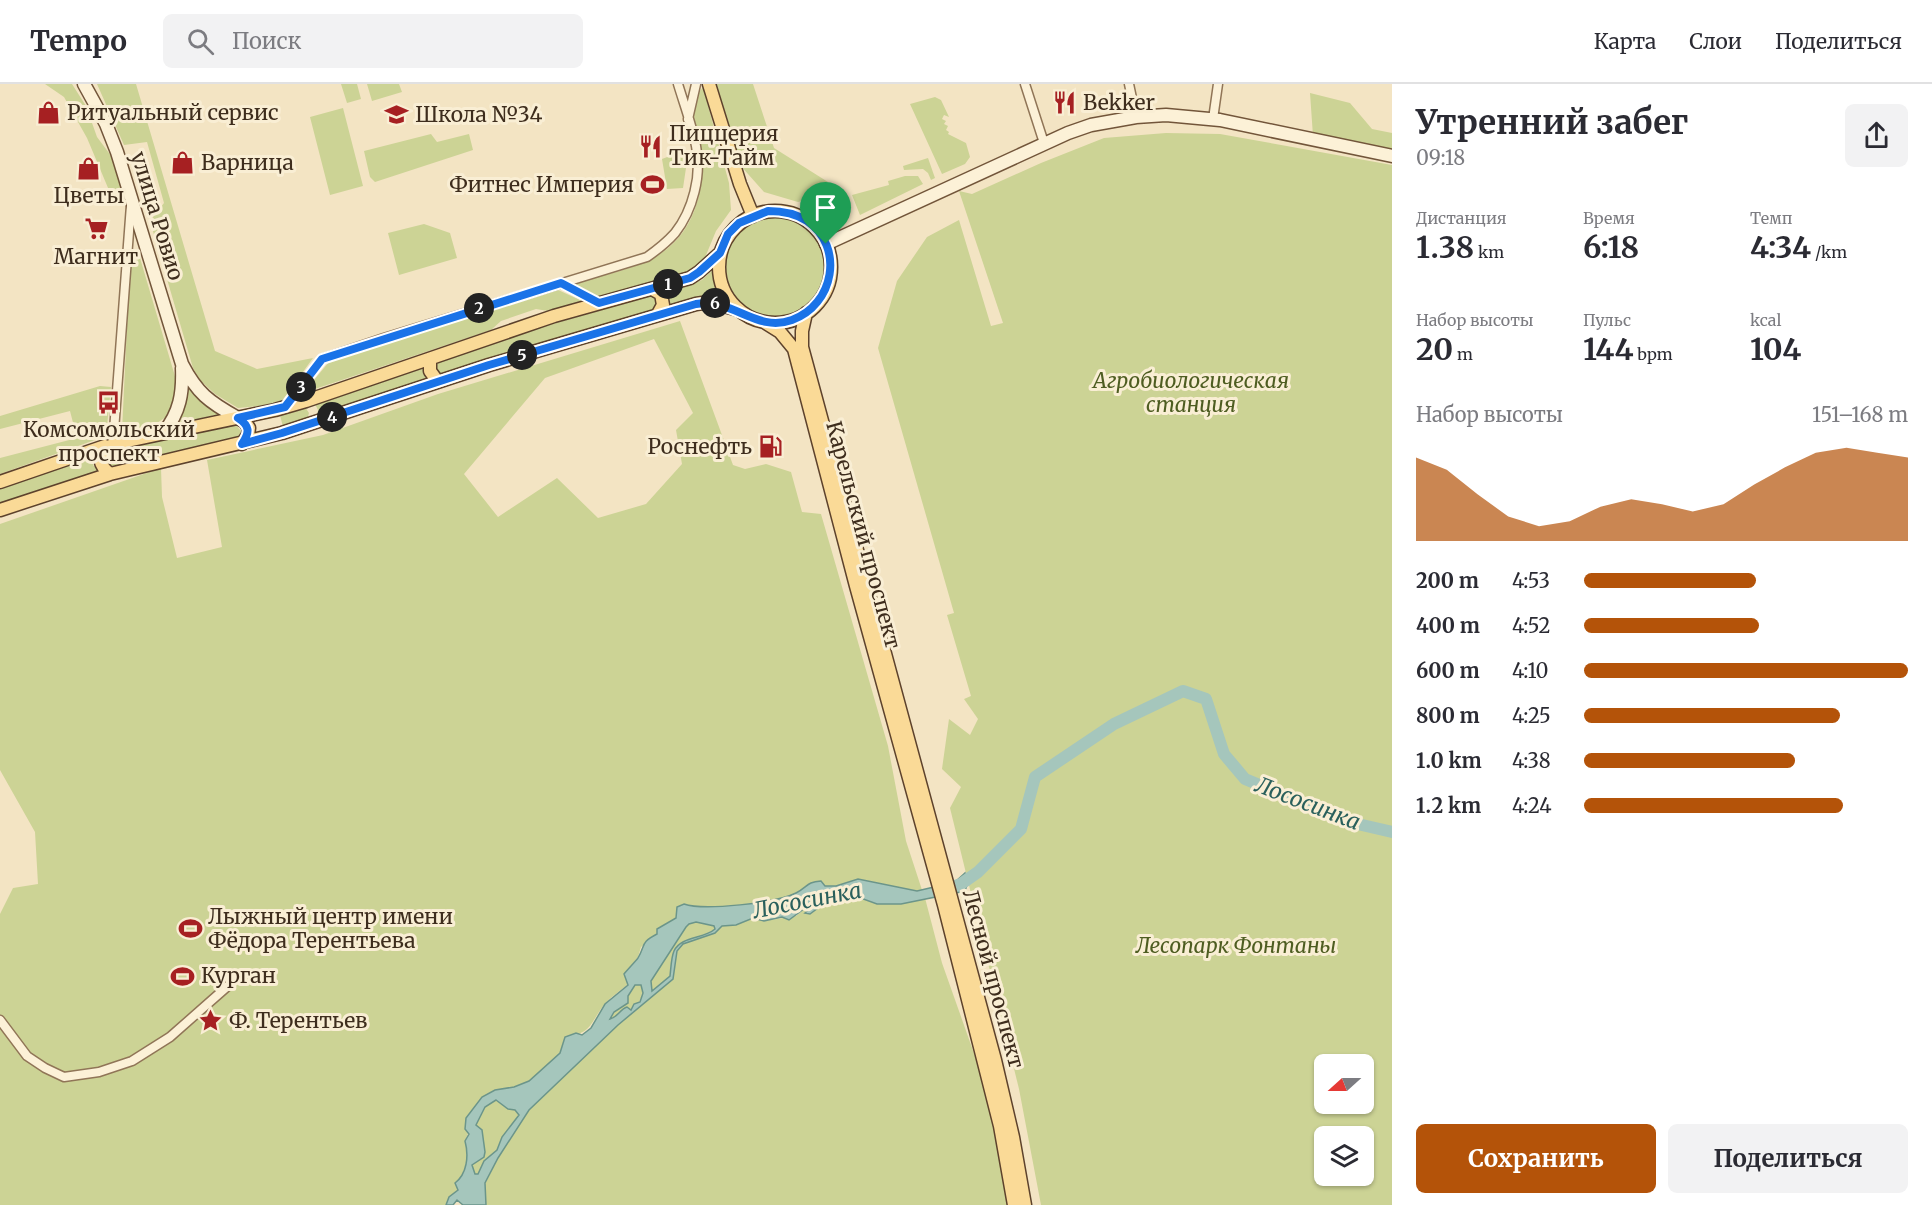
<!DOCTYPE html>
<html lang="ru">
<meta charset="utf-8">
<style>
:root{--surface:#fff;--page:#f2f2f3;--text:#2b2b33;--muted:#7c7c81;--line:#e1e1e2;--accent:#b45309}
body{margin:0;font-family:Merriweather,serif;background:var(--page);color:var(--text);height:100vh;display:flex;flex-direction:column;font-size:22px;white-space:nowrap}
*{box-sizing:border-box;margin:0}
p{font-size:20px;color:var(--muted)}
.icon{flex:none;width:33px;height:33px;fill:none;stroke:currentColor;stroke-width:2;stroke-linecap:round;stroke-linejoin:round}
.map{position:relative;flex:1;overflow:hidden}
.side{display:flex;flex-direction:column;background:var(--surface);width:540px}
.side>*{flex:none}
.needle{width:39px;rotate:249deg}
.tools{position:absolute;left:1314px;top:970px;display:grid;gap:12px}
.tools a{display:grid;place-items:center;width:60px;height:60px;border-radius:9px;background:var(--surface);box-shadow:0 2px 4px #0004;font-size:30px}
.pin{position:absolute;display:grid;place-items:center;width:51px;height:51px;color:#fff;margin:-62px -26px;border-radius:50% 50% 50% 0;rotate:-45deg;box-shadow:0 0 6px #0007}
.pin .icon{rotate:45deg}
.km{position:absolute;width:30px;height:30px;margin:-15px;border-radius:50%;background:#222;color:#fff;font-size:16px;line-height:30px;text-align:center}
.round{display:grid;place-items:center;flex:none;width:63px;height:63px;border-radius:9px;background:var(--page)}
.headline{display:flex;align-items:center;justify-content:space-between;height:102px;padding:0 24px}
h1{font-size:33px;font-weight:700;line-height:45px}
.stats{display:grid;grid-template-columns:repeat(3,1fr);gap:9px;height:102px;padding:6px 24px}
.stats div{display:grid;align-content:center}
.stats b{font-size:30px;font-weight:700}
.stats small{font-size:16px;font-weight:400}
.stats p{font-size:16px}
.chart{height:168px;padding:12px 24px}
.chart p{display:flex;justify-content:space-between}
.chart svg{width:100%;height:108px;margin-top:6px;fill:var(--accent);opacity:.7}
.cta{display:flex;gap:12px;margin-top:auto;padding:12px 24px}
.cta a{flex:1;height:69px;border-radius:9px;background:var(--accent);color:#fff;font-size:24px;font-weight:700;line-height:69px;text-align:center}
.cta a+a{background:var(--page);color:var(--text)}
ul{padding:0 24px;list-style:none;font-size:20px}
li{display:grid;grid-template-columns:96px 72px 1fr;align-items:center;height:45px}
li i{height:15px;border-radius:8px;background:var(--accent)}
header{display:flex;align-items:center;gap:36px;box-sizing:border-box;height:84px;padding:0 30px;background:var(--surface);border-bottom:2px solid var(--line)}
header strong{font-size:28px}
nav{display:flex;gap:33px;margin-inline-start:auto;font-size:21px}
.search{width:420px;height:54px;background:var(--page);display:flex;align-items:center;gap:15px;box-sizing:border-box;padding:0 21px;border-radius:9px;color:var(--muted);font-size:22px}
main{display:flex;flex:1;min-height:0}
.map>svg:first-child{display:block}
.green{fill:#ccd395;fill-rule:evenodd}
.water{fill:#a5c6bc;stroke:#6b958a;stroke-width:1.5;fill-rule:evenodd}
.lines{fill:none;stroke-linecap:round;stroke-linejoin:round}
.river{stroke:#a5c6bc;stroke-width:12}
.street-casing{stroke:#907557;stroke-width:11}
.secondary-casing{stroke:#72553a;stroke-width:15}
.primary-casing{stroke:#5d422c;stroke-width:15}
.street{stroke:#fcf1d7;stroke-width:8}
.secondary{stroke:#fcf1d7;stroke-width:12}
.primary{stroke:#fada97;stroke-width:12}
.route-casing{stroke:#fff;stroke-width:12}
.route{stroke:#1a73e8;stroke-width:8}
.labels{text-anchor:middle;stroke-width:6;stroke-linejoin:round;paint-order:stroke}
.poi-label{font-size:21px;fill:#3e2d1d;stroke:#f9eed4;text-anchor:start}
.street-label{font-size:21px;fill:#3e2d1d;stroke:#f9eed4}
.park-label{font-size:21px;font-style:italic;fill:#4e5d21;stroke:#f9eed4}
.water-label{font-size:22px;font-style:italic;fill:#2a605c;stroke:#f9eed4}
</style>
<header>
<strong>Tempo</strong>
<div class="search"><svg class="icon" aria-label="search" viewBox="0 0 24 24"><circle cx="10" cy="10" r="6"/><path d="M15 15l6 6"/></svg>Поиск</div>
<nav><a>Карта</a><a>Слои</a><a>Поделиться</a></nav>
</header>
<main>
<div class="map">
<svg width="1392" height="1121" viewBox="0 0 1392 1121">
<rect width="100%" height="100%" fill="#f3e4c3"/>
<path class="green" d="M45,0H72L86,22L97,53L112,73L124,107L111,111L87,54L64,13Z
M97,0H136L215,267L257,285L313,274L282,317L260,322L238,324L215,310L200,296L193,284L150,137L164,119L147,58L124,61Z
M341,0H357L361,15L347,19Z
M367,0H399L402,8L372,17Z
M715,0H753L774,64L828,98L815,113L798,118L764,108L740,81Z
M703,3L729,99L731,126L716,147L704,176L693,186L596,214L573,200C630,183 680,180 698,115C702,100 704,80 701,64C696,44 687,22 703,3Z
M1310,9L1350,19L1372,45L1392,49V68L1313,52Z
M935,13L941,16L949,33L944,31L942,35L946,37L944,40L948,42L946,46L949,48L948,50L966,59L970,73L965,80L942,90L910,20Z
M343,24L363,102L330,111L310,33Z
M1166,49L1220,50L1392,81V1121H1041L1019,1005L950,724L961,703L942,685L949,635L970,651L978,635L964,615L971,612L947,531L954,529L878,264L897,197L927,153L959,136L991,242L1003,239L959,107L972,110L1041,79L1104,54ZM1324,981H1364V1020H1324ZM1324,1053H1364V1092H1324Z
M431,50L437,58L469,50L473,66L375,98L370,93L364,67Z
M683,67L686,84L683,104L667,105L662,75Z
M928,74L935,94L931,96L928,89L923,85L904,86L903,82Z
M905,92H918L923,100L860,131L852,111L889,101L888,97Z
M724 183a51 51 0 1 1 102 0a51 51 0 1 1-102 0Z
M424,140L450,149L457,174L399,191L388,149Z
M140,174L177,299L169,331L154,341L122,347L130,180Z
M715,184L716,201L724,216L693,215L552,256L317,334L318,326L315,320L548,241L688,202L702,196Z
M556,205L582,217L548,227L536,225L501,237L491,246L303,309L329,278Z
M680,237L733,381L745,385L766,380L791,388L802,428L821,430L888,662L906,757L922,806L917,807L858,795L836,802H825L821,797C806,798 807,803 796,809C776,819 704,827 684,820L676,834L657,845V850L641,863L638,873L624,890L628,900C620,907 609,914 603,922C589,942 591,949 565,953L560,969L529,997L514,1003L495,1006L482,1013L465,1057L468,1067L466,1079L458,1106L449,1113L446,1121H0V830L13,804L38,800L35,748L0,686V440L161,384L162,413L177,474L222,463L207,376L323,351L438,310ZM654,255L693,329L676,346L682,380L646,420L598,434L557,394L498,433L464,390L545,294Z
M100,302L111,303L106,352L0,390V374L77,354L70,327L0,345V332Z
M189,304L220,330L180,339Z
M305,323L309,329L307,336L283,343L280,331Z
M235,340L241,347L239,356L112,383L106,379L105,373L109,368Z
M95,373L93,381L99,387L0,420V404Z
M847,809L878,820H901L925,814L942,879L982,992L1006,1095L1009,1121H486L485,1100L498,1074L529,1026L618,941L673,895L677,867L683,860L715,849L721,842L736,841L753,834L764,837L796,832L812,819L816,821L810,830L830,815H837Z
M696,838L716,843C706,856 682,851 674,867C671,874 671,884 670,892L652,907L651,897L686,843L689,839Z
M635,901H641C647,921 626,930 610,935L614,928L628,919V912Z
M496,1016L508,1025L515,1026L519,1031L502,1053L497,1066L484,1077L478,1090H475L472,1081L484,1073L476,1041L485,1023Z"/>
<path class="water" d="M965,789L967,801L965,807L901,820H877L847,809L837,815H830L810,830L805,829L815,821L812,819L789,836L782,833L764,837L753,834L736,841L722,842L715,849L683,860L677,867L673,895L618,941L529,1026L498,1074L485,1099L486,1121H463L457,1116L453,1121H446L449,1113L458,1106L455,1099C467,1090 469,1072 465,1057L469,1050L465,1045L466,1034L482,1013L495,1006L514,1003L529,997L560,969L565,953L576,949L582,951L591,944L605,920L628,901L624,890C628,885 634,879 638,874C646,860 640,859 657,850V845L676,834L677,823L684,820C704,827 776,819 796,809C808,803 806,798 821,797L825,802H836L858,795L917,807L955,798ZM696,838L714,842L715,845C704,855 681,852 674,867C671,874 671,884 670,892L652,907L651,897L686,843L689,840ZM635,901H641L643,909L640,918L634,920L631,926L627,923C620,925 618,933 610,935L614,928L628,919V912ZM496,1016L508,1025L515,1026L519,1031L502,1053L497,1066L484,1077L478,1090H475L472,1081L484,1073L485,1068L482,1046L476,1041L485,1023Z"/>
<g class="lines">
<path class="river" d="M952,803L961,800L978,788L1021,745L1035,693L1114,640L1183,607L1206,615L1224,670L1245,695L1349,738L1392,748"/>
<defs>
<path id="street" d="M1025,0L1044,59
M1129,0L1136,33
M688,35L696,0
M1213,35L1218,0
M561,199L599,219
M286,322L322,275L384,254L647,173C657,166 667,158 675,149C693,126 702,91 696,62C692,41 684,20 678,0
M113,360L131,121
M0,936L27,972L45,984L64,993L99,988L132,977L170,953L229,901"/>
<path id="secondary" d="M84,0L106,40L117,68L182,280C197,309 209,318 238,334
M826,160L1068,49L1091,41L1136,33L1166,31L1220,36L1392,72
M164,348C180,328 183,309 182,284"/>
<path id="primary" d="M709,0L740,100L753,132
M719 183a56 56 0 1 1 112 0a56 56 0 1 1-112 0Z
M652,205L661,210L663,221L658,230
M806,229L802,247V263L995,976L1013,1053L1025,1121
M764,238L780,248L794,265L856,502L944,821L1000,1042L1014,1121
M430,275V287L438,298
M238,334L245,338L249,344L248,351L242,360
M113,360L275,326L306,317L554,232L690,194L699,188L720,169
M105,362C98,375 99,381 110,390
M0,398L105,362
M0,426L110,390L282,349L489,281L696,220L709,218L739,226"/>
</defs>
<use href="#street" class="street-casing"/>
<use href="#secondary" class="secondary-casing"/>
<use href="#primary" class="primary-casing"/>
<use href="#street" class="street"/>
<use href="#secondary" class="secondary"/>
<use href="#primary" class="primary"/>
</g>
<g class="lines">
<defs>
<path id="route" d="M768,127C782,127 795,129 807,137C845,163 834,221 792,236C756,249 734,214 696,220L489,281L282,349L242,360C250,348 250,342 238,334L285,323L322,275L561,199L599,219L690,194L699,188L720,169L728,150L739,139Z"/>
</defs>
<use href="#route" class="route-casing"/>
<use href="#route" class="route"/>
</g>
<defs>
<symbol id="restaurant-bare" viewBox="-9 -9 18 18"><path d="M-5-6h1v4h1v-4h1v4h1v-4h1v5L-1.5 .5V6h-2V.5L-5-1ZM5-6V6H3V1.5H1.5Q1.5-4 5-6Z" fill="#a62022" stroke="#f9eed4" stroke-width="2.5" paint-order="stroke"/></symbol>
<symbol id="shop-bare" viewBox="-9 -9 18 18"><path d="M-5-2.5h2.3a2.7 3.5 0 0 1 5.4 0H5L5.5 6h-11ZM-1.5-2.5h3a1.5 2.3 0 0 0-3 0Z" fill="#a62022" stroke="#f9eed4" stroke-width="2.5" paint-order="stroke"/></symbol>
<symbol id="school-bare" viewBox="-9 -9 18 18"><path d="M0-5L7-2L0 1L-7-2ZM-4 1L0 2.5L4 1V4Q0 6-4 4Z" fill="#a62022" stroke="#f9eed4" stroke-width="2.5" paint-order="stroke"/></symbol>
<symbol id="stadium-bare" viewBox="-9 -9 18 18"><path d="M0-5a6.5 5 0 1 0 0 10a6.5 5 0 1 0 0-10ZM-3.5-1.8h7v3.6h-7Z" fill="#a62022" stroke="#f9eed4" stroke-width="2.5" paint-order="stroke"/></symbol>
<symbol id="supermarket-bare" viewBox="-9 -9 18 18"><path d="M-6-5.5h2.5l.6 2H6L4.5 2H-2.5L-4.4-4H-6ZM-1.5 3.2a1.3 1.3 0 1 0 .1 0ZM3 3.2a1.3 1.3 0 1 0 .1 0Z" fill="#a62022" stroke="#f9eed4" stroke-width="2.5" paint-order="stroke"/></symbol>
<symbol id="bus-bare" viewBox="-9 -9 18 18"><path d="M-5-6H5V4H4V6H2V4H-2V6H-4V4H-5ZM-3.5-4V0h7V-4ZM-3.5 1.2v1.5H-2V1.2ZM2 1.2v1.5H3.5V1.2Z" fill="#a62022" stroke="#f9eed4" stroke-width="2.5" paint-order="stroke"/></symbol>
<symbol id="fuel-bare" viewBox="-9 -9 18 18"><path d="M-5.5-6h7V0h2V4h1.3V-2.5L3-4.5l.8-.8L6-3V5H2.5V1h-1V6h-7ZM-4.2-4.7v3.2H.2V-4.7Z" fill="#a62022" stroke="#f9eed4" stroke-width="2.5" paint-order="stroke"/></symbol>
<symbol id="sight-bare" viewBox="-9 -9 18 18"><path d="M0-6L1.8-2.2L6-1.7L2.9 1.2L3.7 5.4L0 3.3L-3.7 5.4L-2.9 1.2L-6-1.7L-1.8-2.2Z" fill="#a62022" stroke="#f9eed4" stroke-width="2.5" paint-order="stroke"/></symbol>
</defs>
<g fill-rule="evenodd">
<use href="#restaurant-bare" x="1048" y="2" width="33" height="33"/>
<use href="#shop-bare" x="32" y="12" width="33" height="33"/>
<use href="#school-bare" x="380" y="14" width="33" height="33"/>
<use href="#restaurant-bare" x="634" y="46" width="33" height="33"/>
<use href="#shop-bare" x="166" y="62" width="33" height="33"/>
<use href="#shop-bare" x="72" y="68" width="33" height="33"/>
<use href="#stadium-bare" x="636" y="84" width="33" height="33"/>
<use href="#supermarket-bare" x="80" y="128" width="33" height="33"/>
<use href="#bus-bare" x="92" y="302" width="33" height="33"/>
<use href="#fuel-bare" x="754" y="346" width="33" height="33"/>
<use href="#stadium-bare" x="174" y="828" width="33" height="33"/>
<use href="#stadium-bare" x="166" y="876" width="33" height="33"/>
<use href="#sight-bare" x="194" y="920" width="33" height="33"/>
</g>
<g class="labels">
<g class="poi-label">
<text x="1083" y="26">Bekker</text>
<text x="67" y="36">Ритуальный сервис</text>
<text x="415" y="38">Школа №34</text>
<text x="669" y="57">Пиццерия<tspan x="669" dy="24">Тик-Тайм</tspan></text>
<text x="201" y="86">Варница</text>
<text x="634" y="108" text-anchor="end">Фитнес Империя</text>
<text x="89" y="119" text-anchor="middle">Цветы</text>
<text x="96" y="180" text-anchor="middle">Магнит</text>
<text x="109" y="353" text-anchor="middle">Комсомольский<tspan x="109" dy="24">проспект</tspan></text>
<text x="752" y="370" text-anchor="end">Роснефть</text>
<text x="208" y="840">Лыжный центр имени<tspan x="208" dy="24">Фёдора Терентьева</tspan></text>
<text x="201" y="899">Курган</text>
<text x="229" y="944">Ф. Терентьев</text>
</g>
<g class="street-label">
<text transform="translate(157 132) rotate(73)" y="7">улица Ровио</text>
<text transform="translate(863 451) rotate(75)" y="7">Карельский проспект</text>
<text transform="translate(993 895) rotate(75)" y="7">Лесной проспект</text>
</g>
<g class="park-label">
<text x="1191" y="304">Агробиологическая<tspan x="1191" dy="24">станция</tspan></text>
<text x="1236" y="869">Лесопарк Фонтаны</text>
</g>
<g class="water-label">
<text transform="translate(1308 719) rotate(21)" y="8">Лососинка</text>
<text transform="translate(807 816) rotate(-11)" y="8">Лососинка</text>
</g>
</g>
</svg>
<div class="tools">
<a><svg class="needle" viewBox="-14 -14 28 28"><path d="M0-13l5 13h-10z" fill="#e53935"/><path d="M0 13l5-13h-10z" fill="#7c7c81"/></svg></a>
<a><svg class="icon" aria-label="layers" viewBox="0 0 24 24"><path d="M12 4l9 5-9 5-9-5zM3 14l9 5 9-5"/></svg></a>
</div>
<div class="pin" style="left:826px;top:160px;background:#1e9e55"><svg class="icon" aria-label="arrive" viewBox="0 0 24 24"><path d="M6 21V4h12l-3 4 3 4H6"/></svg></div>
<b class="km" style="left:668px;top:200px">1</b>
<b class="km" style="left:479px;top:224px">2</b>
<b class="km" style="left:301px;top:303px">3</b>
<b class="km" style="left:332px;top:333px">4</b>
<b class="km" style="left:522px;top:271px">5</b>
<b class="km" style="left:715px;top:219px">6</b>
</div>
<section class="side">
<div class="headline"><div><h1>Утренний забег</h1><p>09:18</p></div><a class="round"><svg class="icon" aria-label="share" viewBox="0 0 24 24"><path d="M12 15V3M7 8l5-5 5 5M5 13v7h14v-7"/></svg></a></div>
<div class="stats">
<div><p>Дистанция</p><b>1.38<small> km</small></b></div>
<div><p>Время</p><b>6:18</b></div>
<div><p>Темп</p><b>4:34<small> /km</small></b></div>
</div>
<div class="stats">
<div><p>Набор высоты</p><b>20<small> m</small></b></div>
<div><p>Пульс</p><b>144<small> bpm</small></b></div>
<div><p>kcal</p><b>104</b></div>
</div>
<div class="chart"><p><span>Набор высоты</span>151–168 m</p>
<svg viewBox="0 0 160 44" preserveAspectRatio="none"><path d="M0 44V10L10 15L20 25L30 34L40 38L50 36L60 30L70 27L80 29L90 32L100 29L110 21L120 14L130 8L140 6L150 8L160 10V44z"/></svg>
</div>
<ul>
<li><b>200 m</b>4:53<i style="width:53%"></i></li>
<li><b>400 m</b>4:52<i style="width:54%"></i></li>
<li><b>600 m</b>4:10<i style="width:100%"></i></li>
<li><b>800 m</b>4:25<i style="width:79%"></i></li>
<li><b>1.0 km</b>4:38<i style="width:65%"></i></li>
<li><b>1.2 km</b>4:24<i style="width:80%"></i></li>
</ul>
<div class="cta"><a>Сохранить</a><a>Поделиться</a></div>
</section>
</main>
